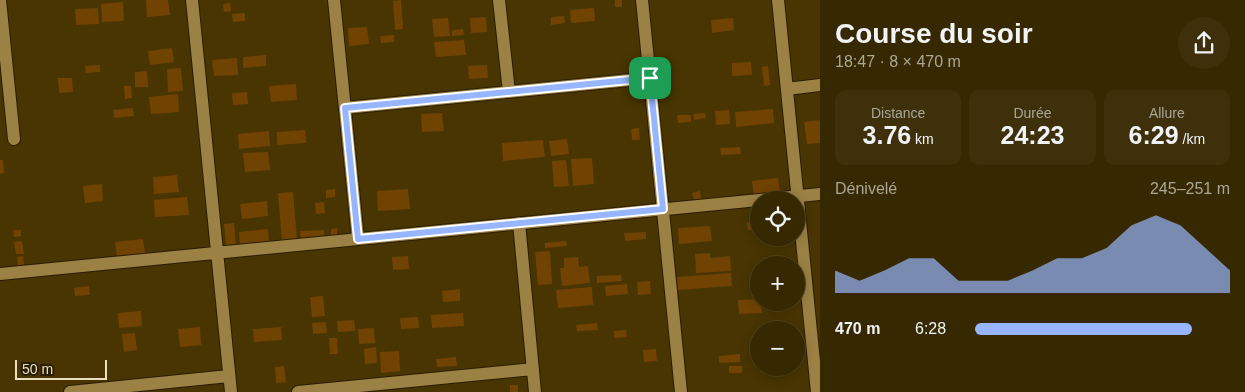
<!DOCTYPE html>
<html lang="fr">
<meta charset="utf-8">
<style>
:root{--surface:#362801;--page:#3d300b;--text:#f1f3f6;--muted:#aaa699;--line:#504423;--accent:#97b6fd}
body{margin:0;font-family:Helvetica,sans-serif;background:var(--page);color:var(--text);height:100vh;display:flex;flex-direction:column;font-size:19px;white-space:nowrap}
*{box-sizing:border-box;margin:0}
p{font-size:16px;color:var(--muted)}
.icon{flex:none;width:28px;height:28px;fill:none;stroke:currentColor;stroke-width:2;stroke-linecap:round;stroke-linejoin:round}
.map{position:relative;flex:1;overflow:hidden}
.side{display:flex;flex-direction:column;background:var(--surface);width:425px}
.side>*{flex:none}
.buttons{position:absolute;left:750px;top:191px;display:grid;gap:10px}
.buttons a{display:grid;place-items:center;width:55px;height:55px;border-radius:50%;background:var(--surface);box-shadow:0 2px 12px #0003,0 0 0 1px var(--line);font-size:25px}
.scale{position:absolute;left:15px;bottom:12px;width:92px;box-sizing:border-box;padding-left:5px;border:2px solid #ecdec0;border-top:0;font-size:14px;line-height:18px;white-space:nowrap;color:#ecdec0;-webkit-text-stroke:4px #281e04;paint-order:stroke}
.pin{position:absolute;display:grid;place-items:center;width:42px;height:42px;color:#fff;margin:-21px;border-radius:10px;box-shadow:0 2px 8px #0006}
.round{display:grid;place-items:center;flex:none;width:52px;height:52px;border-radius:26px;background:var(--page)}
.summary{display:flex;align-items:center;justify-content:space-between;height:85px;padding:0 15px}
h1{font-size:28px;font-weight:700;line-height:38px}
.figures{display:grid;grid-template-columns:repeat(3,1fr);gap:8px;height:85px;padding:5px 15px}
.figures div{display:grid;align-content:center;border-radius:10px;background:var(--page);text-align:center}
.figures b{font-size:25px;font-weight:700}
.figures small{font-size:14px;font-weight:400}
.figures p{font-size:14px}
.chart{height:140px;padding:10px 15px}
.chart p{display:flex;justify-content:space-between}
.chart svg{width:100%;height:90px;margin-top:5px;fill:var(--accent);opacity:.7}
ul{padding:0 15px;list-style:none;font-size:16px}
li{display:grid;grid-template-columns:80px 60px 1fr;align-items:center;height:38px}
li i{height:12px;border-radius:6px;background:var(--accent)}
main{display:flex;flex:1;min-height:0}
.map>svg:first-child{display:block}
.building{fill:#714302}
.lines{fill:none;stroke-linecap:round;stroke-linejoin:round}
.minor-casing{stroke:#2a1d00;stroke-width:14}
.minor{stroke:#9b8144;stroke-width:12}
.route-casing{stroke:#fff;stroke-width:10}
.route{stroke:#97b6fd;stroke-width:6}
</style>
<main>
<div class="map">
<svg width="820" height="392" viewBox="0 0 820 392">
<rect width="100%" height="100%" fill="#483501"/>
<path class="building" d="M146,0H168L170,15L147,17Z
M401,0L403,29L395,30L393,1Z
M615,0H622V7H615Z
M123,2L124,21L102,22L101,4Z
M230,3L231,11L224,12L223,4Z
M98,8L99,24L76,25L75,9Z
M594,8L595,21L571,23L570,10Z
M245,13V21L233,22L232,14Z
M564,16L565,23L551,25V17Z
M486,17L487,32L471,33L470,18Z
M448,18L450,36L434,37L432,19Z
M733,18L734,30L712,33L711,20Z
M367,27L369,44L349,46L348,28Z
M463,29L464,35L452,36V30Z
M394,35V42L381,43L380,36Z
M464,40L466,55L436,57L434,42Z
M172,48L174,62L150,65L148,51Z
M266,55V66L243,68V57Z
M237,58L238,75L214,76L212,60Z
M751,62L752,75L732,76V63Z
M100,65V72L86,73L85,66Z
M487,65L488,78L469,79L468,66Z
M768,66L770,85L764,86L762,67Z
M181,68L183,91L168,92L167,69Z
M147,71L148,87H135V72Z
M58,78H72L73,92L59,93Z
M296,84L297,100L271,102L269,86Z
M124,86H131L132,98L125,99Z
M247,92L248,104L233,105L232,93Z
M178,94L179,112L151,114L149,97Z
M133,108L134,116L114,118L113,110Z
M773,109L774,123L736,127L735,112Z
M729,110L730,124L716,125L715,111Z
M442,113L444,131L422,132L421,114Z
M705,113L706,118L694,120L693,114Z
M677,115H691V122L678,123Z
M820,120V143L807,144L804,122Z
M639,128L640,140H632L631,129Z
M305,130L306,143L277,145V132Z
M269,131L270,146L239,149L238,134Z
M567,139L569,154L551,156L549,141Z
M543,140L545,157L503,161L502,143Z
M740,147L741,154L721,155L720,148Z
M268,152L270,170L245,172L243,153Z
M592,158L594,184L573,186L571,159Z
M0,160H3L4,173L0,174Z
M566,160L569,186L554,187L552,161Z
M177,175L179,192L154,194L153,177Z
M778,178L780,192L754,195L752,181Z
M102,184L103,201L85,203L83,186Z
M335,189V197L326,198V190Z
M408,189L410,209L378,211L377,191Z
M700,191L701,199L694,200L692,193Z
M293,192L297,240L282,241L278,193Z
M187,197L189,215L155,217L154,200Z
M267,201L268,216L242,219L240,204Z
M324,202L325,213L316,214L315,203Z
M759,221V229L748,230L747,222Z
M234,223L236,244L226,245L224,224Z
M710,226L712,241L679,244L678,228Z
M337,228V235L331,236V229Z
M268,229L269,242L240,245L239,232Z
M13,230H21V236L14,237Z
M324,230V238L301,239L300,231Z
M646,232V239L625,241L624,233Z
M143,239L145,254L117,257L115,242Z
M22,241L24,254H16L14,242Z
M566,241L567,246L545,248V243Z
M550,251L552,284L538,285L535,252Z
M710,253V258L730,256L731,271L696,273L695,254Z
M23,256L24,266L18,267L17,257Z
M408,256L409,269L393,270L392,257Z
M578,257L579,267L588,266L590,283L562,286L560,268H564V258Z
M731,273L732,286L678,290L677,277Z
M621,275L622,281L597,283V276Z
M650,281L651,294L638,295L637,282Z
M627,284L628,294L606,296L605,286Z
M89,286L90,295L75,296L74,288Z
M592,287L593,305L558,308L556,290Z
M460,289V301L443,302L442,291Z
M323,296L325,316L312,317L310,297Z
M759,299V302H761L762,313L739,314L738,300Z
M790,302V309H784V303Z
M141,311L142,326L119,328L118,313Z
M463,313L464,326L432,328L431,315Z
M418,317L419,328L401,329L400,318Z
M354,320L355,331L338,332L337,321Z
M326,322L327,333L313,334L312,323Z
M597,323L598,330L577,331L576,325Z
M200,327L201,345L180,347L178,329Z
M281,327L282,340L254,342L253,329Z
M374,328L375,343L359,344L358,329Z
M626,330L627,337L614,338V331Z
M135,333L137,350L124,352L122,334Z
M329,338H337L338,354H330Z
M376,347L377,363L365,364L364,349Z
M656,349L657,361L644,362L643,350Z
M399,351L400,371L381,373L380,352Z
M740,354V362L719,363V356Z
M456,357L457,366L437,367L436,359Z
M284,366L286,382L276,383L275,367Z
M729,366H742V373H729Z
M510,385H518V392H510Z"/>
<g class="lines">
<defs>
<path id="minor" d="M0,0L14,139
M192,0L231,392
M334,0L358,239
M499,0L509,92
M642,0L681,392
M778,0L817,392
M787,89L820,85
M345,108L650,78
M519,223L535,392
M0,274L820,194
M70,392L229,376
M298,392L533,369"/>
</defs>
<use href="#minor" class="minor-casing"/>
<use href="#minor" class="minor"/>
</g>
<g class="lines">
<defs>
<path id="route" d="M650,78L663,209L358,239L345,108Z"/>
</defs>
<use href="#route" class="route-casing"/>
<use href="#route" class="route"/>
</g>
</svg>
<div class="buttons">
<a><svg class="icon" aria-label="locate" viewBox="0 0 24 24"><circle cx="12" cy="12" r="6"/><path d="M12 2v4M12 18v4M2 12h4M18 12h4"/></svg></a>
<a>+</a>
<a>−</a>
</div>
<div class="scale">50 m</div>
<div class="pin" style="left:650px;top:78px;background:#1e9e55"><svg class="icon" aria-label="arrive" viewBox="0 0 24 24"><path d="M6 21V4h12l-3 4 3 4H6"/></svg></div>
</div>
<section class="side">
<div class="summary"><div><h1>Course du soir</h1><p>18:47 · 8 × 470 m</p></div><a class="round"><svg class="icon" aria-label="share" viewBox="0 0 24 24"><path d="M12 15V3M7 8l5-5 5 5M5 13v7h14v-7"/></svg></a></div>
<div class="figures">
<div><p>Distance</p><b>3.76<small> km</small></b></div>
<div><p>Durée</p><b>24:23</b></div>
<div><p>Allure</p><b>6:29<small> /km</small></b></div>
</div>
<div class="chart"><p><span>Dénivelé</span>245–251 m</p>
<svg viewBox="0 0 160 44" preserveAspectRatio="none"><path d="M0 44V33L10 38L20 33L30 27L40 27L50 38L60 38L70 38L80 33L90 27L100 27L110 22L120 11L130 6L140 11L150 22L160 33V44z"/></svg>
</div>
<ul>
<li><b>470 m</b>6:28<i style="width:85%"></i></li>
</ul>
</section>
</main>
